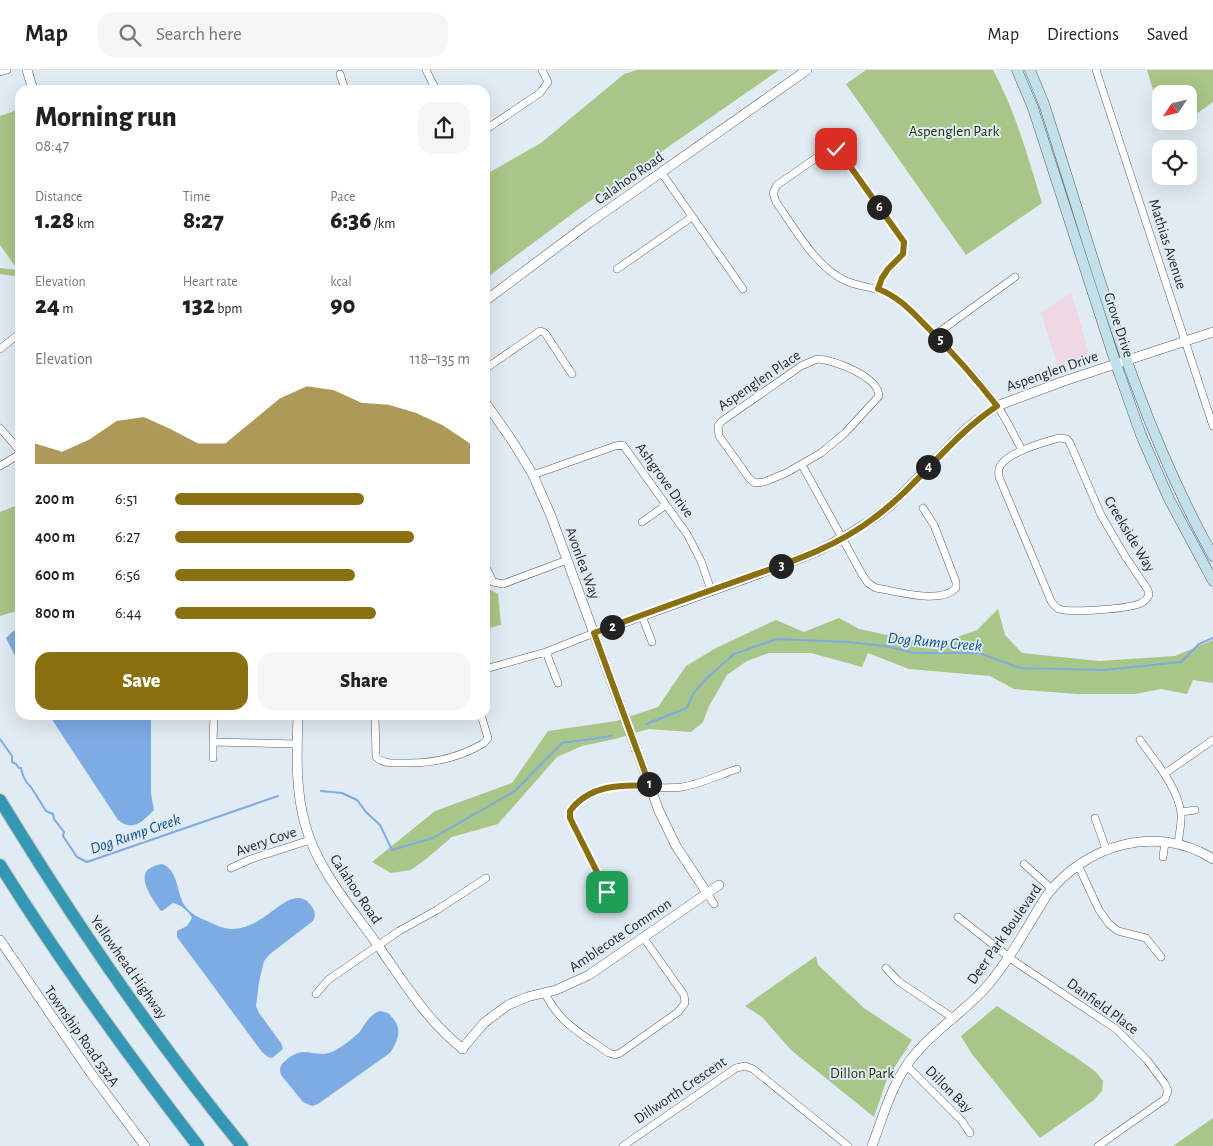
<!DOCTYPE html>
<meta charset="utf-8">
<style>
:root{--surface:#fff;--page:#f6f6f6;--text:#222;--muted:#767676;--line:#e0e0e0;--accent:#8b7012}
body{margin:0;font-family:"Alegreya Sans",sans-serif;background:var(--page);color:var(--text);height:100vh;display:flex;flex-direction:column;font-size:19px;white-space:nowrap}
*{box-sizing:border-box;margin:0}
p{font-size:16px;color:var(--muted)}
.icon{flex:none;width:28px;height:28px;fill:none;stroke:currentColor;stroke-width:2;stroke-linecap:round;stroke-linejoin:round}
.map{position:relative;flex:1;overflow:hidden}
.details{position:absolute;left:15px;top:15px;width:475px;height:635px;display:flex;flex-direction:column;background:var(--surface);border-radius:15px;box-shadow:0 5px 20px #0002}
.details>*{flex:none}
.needle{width:32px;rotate:235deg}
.tools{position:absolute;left:1152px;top:15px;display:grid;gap:10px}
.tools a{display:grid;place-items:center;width:45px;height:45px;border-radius:10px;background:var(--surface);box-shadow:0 5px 20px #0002;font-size:25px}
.pin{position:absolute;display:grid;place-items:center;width:42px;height:42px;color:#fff;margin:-21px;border-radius:10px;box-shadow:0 2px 8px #0006}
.km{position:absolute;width:25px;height:25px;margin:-12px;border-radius:50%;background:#222;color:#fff;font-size:14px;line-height:25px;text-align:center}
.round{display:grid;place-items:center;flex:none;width:52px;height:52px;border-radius:15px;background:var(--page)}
.head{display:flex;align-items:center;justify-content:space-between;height:85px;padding:0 20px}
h1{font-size:28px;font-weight:800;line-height:38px}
.metrics{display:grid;grid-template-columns:repeat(3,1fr);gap:8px;height:85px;padding:5px 20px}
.metrics div{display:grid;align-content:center}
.metrics b{font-size:25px;font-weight:800}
.metrics small{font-size:14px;font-weight:400}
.metrics p{font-size:14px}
.chart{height:140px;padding:10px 20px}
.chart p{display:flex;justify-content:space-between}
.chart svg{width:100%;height:90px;margin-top:5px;fill:var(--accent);opacity:.7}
.primary-button{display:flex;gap:10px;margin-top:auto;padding:10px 20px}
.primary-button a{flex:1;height:58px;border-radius:15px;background:var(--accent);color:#fff;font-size:20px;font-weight:800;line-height:58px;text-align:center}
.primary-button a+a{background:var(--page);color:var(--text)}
ul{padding:0 20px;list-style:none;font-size:16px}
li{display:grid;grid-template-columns:80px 60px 1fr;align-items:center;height:38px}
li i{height:12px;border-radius:6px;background:var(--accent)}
header{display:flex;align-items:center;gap:30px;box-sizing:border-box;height:70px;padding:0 25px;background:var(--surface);border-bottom:1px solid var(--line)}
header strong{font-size:24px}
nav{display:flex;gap:28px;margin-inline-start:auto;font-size:18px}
.search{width:350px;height:45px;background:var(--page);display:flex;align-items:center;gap:12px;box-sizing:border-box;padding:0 18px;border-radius:15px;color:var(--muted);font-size:19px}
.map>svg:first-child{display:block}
.commercial{fill:#efd8e4}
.green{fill:#a8c687}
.water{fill:#7dabe3}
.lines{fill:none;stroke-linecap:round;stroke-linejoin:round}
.stream{stroke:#7dabe3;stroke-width:2}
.minor-casing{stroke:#586168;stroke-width:8}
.tertiary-casing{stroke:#586168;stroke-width:10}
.secondary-casing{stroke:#586168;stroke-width:11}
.motorway-casing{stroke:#c7c8c8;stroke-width:14}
.minor{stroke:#fff;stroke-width:7}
.tertiary{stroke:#fff;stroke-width:9}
.secondary{stroke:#c2e0e9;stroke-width:10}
.motorway{stroke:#3498b5;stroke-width:12}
.route-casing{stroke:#fff;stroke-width:10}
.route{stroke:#8b7012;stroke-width:6}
.labels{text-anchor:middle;stroke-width:4;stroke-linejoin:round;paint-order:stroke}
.park-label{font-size:15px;fill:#233605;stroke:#e0ebf3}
.street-label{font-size:15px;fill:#262a2d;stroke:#e0ebf3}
.water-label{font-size:16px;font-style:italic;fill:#0e5093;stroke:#e0ebf3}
</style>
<header>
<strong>Map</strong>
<div class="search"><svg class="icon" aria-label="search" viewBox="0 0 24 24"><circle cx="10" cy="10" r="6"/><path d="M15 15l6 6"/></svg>Search here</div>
<nav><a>Map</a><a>Directions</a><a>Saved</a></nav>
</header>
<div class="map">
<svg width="1213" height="1076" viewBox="0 0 1213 1076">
<rect width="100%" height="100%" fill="#e0ebf3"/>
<path class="commercial" d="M1071,222L1091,290L1057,302L1059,299L1041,243Z"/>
<path class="green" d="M637,0H779L580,138L485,209V105L541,73L624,4Z
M866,0H993C1016,42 1028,88 1042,133L966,185L846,14Z
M1147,0H1213V32L1189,49V24H1161V46Z
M20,39V207L0,204V198L18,200L0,175V46Z
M20,434V540L0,546V442Z
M487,518L498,524L501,555L485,559V519Z
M998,539L1005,565L1022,583L1099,591L1175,586L1213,570V613L1193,610L1187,624L1161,619L1135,624H1077L1014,619L990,606L909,599L868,583L862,597L811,583H769L747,591L727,605L709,636L703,652L691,662L648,659L615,669L582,676L557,687L498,754L452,767L426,789L411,800L391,803L372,792L435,741L512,713L548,661L616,651L658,637L686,596L716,578L776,550L804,562L839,548L859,559L935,575L977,560Z
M816,886L818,895L864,938L912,970L887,1009L874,1047L791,980L762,947L745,936Z
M997,936L1078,989L1096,1002L1103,1011L1102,1021L1094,1030L1040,1068L972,984L961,966Z
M1213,1048V1076H1173Z"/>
<path class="water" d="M20,558V596L6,568L12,562Z
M49,645H151V724L154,740C142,752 133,762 118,750Z
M162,794C179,800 176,823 185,836C191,844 199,848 207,851C215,855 224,859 232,859C243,859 252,855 261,849C275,841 298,814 312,837C315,842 316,845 313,851L270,884L264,891L259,912L256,936L259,943L281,973L283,979L272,988L268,987L262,982L177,867V861L187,856L192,848C190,842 180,834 173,833L162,841L160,840C150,825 130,799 162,794Z
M380,941L388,943C403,957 400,967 390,983L318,1034L312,1036L303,1032L281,1005C279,999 280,995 285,991C304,974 311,987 329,983C337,981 357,966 361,960C366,952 371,944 380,941Z"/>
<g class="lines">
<path class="stream" d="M646,654L687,638L693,624L706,609L734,584L777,569L847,572L885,576L915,583H979L1020,598L1104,600L1181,592L1199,574L1213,568
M0,669L12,686V692L16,694L19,698H21C22,705 26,713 31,717L46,741L53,744L54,749L64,762L63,766L77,787L87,792L278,726
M321,721L342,723L357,730L366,742L380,755L392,780L433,768L515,721L562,673L612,666"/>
<defs>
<path id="minor" d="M426,0L436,20
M1096,0L1213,356
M0,2L7,0
M340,4L345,20
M485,60L540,23L548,12L542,0
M661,102L743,219
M617,199L692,147
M879,219C885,198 891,199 903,184L904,173L842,85L836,79H829L777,115L773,123L776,132C794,157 816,198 846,211C862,218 881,217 896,228C910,237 921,251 932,262C955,286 979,309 998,337C1007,350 1014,366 1022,380
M935,265L1015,207
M0,279L20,263
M817,289C834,290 878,306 879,326L845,363L821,383L786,403L764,412L755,413L749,408L719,366L718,356L722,351L801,296Z
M485,299L540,261L545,263L572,304
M0,358L20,381
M1059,368L1067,369L1070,373L1101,445L1125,486L1148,520L1149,525C1147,529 1145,531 1141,533C1130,539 1071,543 1059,539C1055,537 1053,534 1051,531L999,407C999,405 998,400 999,399C1003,383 1045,372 1059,368Z
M802,395L863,506L868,513L876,518C897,521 940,535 956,518V512L934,455L923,438
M0,396L20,384
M533,405L615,376L623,375L687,464L701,491L711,520
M642,452L666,435
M485,495L493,512L503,514L567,490
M642,546L652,572
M546,582L558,613
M485,599L546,582L594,563
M214,645L213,672L297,674
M375,645L376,687C383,694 392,693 402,693C430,694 459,688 484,673L488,668L481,645
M1140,670C1155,692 1177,715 1181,743C1182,753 1179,764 1178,774
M213,688V672
M1164,704L1213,670
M1181,742L1195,740
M1095,748L1106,779
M1163,787L1165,772
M1024,794L1052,819
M1078,795L1099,840L1109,854L1118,861L1146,868L1161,887
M231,798L251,789L310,770
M707,823L714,834
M612,828L604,817L571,748L569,744C571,738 576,734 581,730C614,705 646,722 682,717C701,714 719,705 737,699
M958,847L1014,891L1116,959L1147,990L1165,1014L1168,1021L1165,1029L1098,1076
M886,898L898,911L953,948
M545,923C559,953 583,965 609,983L615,985L620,983L678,942L685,933L684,925L643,867
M316,924L328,910L399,861L437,840L486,808
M906,995L961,1050L970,1063
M623,1076L736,998L745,996L753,999L848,1076"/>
<path id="tertiary" d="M27,0L33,20
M485,231L589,153L807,0
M485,332L513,372L533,405L551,446L659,741L676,776L707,823
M594,563L783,495L820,480L849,464L873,449L891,435L968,357L997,336L1064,311L1213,262
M298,645C297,682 295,718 305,754C317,799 350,836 377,874C403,911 426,950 463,979
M0,870L90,1002L145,1076
M462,979L484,953L508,935L527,927L556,920L589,905L719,815
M872,1076C884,1044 893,1009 916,983C937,958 967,940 988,915C1011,888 1028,855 1047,825C1085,775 1157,753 1213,789"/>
<path id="secondary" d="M1017,0L1033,38L1116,294L1141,365L1169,429L1213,511
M1030,0L1044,34C1094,187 1134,345 1213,486"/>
<path id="motorway" d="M0,730C73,850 153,967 242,1076
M0,795C61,893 128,985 198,1076"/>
</defs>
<use href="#minor" class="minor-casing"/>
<use href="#tertiary" class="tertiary-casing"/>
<use href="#secondary" class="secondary-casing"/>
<use href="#motorway" class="motorway-casing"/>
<use href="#minor" class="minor"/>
<use href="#tertiary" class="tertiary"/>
<use href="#secondary" class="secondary"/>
<use href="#motorway" class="motorway"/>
</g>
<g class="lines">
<defs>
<path id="route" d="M607,822L570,748V741C589,715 622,714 650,716L594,563C641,545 689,528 737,511C784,494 834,479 874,448C919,415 950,367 997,336C976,309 954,284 930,260C914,244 900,227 878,219L882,208L888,199L903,184L904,172L842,85L836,79"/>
</defs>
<use href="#route" class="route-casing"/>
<use href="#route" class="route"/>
</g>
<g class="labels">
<g class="park-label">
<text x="954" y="66">Aspenglen Park</text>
<text x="862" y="1008">Dillon Park</text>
</g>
<g class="street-label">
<text transform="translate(629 108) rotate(-35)" y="5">Calahoo Road</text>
<text transform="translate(1168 174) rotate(72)" y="5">Mathias Avenue</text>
<text transform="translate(1119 255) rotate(72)" y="5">Grove Drive</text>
<text transform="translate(1052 301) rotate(-19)" y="5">Aspenglen Drive</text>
<text transform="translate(759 310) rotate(-34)" y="5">Aspenglen Place</text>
<text transform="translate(665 410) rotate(54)" y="5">Ashgrove Drive</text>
<text transform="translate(1130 464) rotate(59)" y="5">Creekside Way</text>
<text transform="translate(583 493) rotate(70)" y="5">Avonlea Way</text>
<text transform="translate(266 771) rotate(-19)" y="5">Avery Cove</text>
<text transform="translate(356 819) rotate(56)" y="5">Calahoo Road</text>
<text transform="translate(1004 864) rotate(-55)" y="5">Deer Park Boulevard</text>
<text transform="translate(620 865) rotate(-34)" y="5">Amblecote Common</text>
<text transform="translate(129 897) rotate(55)" y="5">Yellowhead Highway</text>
<text transform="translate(1103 936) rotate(36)" y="5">Danfield Place</text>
<text transform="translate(82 966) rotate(55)" y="5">Township Road 532A</text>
<text transform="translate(949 1019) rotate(45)" y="5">Dillon Bay</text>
<text transform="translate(680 1020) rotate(-34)" y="5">Dillworth Crescent</text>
</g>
<g class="water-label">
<text transform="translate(935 571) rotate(5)" y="6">Dog Rump Creek</text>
<text transform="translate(135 763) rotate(-19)" y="6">Dog Rump Creek</text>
</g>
</g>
</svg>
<div class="tools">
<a><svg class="needle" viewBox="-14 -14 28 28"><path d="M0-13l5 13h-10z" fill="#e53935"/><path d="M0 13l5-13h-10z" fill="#767676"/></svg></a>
<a><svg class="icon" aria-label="locate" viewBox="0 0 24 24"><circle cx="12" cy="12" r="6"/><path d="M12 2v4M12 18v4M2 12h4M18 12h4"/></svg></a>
</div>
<div class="pin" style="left:607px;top:822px;background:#1e9e55"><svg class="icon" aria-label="arrive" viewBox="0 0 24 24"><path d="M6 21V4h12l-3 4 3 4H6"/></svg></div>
<div class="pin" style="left:836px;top:79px;background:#d93025"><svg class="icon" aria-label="check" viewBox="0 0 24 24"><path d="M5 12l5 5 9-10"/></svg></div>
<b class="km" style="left:649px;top:714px">1</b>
<b class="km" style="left:612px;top:557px">2</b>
<b class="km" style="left:781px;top:496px">3</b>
<b class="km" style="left:928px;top:397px">4</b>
<b class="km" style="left:940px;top:270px">5</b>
<b class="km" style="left:879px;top:137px">6</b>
<section class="details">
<div class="head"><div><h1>Morning run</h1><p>08:47</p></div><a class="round"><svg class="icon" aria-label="share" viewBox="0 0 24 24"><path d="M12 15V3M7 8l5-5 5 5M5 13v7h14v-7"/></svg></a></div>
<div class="metrics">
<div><p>Distance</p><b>1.28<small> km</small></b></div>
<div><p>Time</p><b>8:27</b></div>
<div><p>Pace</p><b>6:36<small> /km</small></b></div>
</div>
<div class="metrics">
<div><p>Elevation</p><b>24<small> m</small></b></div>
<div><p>Heart rate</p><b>132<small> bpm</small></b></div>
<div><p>kcal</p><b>90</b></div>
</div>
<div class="chart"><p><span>Elevation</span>118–135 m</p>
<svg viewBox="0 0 160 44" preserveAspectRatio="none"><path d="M0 44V34L10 38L20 32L30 23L40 21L50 27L60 34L70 34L80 23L90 12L100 6L110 8L120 14L130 15L140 19L150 25L160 34V44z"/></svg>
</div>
<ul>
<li><b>200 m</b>6:51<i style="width:64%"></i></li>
<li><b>400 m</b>6:27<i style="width:81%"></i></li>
<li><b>600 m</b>6:56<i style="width:61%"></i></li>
<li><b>800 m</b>6:44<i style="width:68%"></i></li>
</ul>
<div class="primary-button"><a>Save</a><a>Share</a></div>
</section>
</div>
